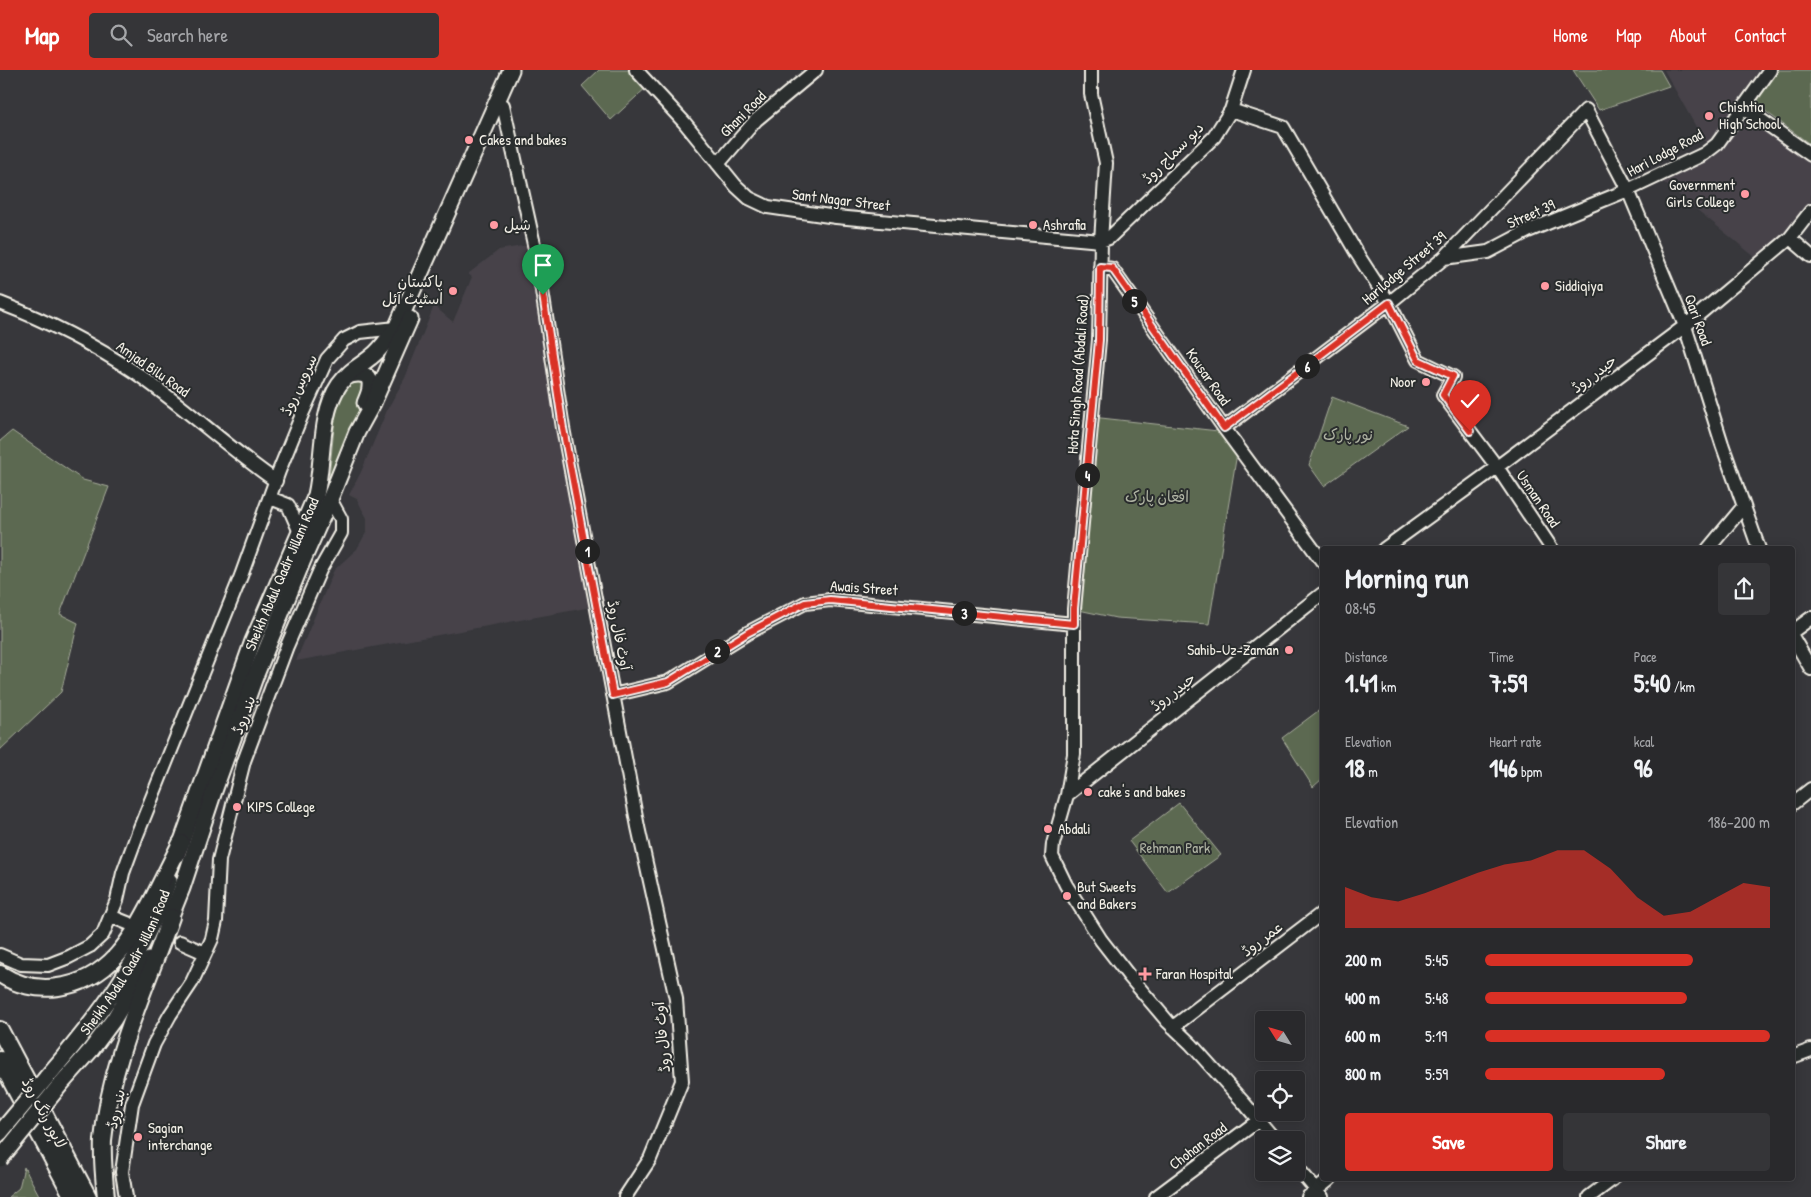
<!DOCTYPE html>
<meta charset="utf-8">
<style>
:root{--surface:#29292c;--page:#353538;--text:#f1f3f6;--muted:#a5a6a9;--line:#454548;--accent:#d93025}
body{margin:0;font-family:"Patrick Hand","Playpen Sans Arabic",sans-serif;background:var(--page);color:var(--text);height:100vh;display:flex;flex-direction:column;font-size:19px;white-space:nowrap}
*{box-sizing:border-box;margin:0}
p{font-size:16px;color:var(--muted)}
.icon{flex:none;width:28px;height:28px;fill:none;stroke:currentColor;stroke-width:2;stroke-linecap:round;stroke-linejoin:round}
.map{position:relative;flex:1;overflow:hidden}
.details{position:absolute;left:1320px;top:476px;width:475px;height:635px;display:flex;flex-direction:column;background:var(--surface);border-radius:5px;box-shadow:0 2px 12px #0003,0 0 0 1px var(--line)}
.details>*{flex:none}
.needle{width:32px;rotate:307deg}
.buttons{position:absolute;left:1255px;top:941px;display:grid;gap:10px}
.buttons a{display:grid;place-items:center;width:50px;height:50px;border-radius:5px;background:var(--surface);box-shadow:0 2px 12px #0003,0 0 0 1px var(--line);font-size:25px}
.pin{position:absolute;display:grid;place-items:center;width:42px;height:42px;color:#fff;margin:-51px -21px;border-radius:50% 50% 50% 0;rotate:-45deg;box-shadow:0 0 5px #0007}
.pin .icon{rotate:45deg}
.km{position:absolute;width:25px;height:25px;margin:-12px;border-radius:50%;background:#222;color:#fff;font-size:14px;line-height:25px;text-align:center}
.round{display:grid;place-items:center;flex:none;width:52px;height:52px;border-radius:5px;background:var(--page)}
.headline{display:flex;align-items:center;justify-content:space-between;height:85px;padding:0 25px}
h1{font-size:28px;font-weight:700;line-height:38px}
.stats{display:grid;grid-template-columns:repeat(3,1fr);gap:8px;height:85px;padding:5px 25px}
.stats div{display:grid;align-content:center}
.stats b{font-size:25px;font-weight:700}
.stats small{font-size:14px;font-weight:400}
.stats p{font-size:14px}
.chart{height:140px;padding:10px 25px}
.chart p{display:flex;justify-content:space-between}
.chart svg{width:100%;height:90px;margin-top:5px;fill:var(--accent);opacity:.7}
.cta{display:flex;gap:10px;margin-top:auto;padding:10px 25px}
.cta a{flex:1;height:58px;border-radius:5px;background:var(--accent);color:#fff;font-size:20px;font-weight:700;line-height:58px;text-align:center}
.cta a+a{background:var(--page);color:var(--text)}
ul{padding:0 25px;list-style:none;font-size:16px}
li{display:grid;grid-template-columns:80px 60px 1fr;align-items:center;height:38px}
li i{height:12px;border-radius:6px;background:var(--accent)}
header{display:flex;align-items:center;gap:30px;box-sizing:border-box;height:70px;padding:0 25px;background:var(--accent);color:#fff}
header strong{font-size:24px}
nav{display:flex;gap:28px;margin-inline-start:auto;font-size:18px}
.search{width:350px;height:45px;background:var(--page);display:flex;align-items:center;gap:12px;box-sizing:border-box;padding:0 18px;border-radius:5px;color:var(--muted);font-size:19px}
.map>svg:first-child{display:block}
.built{fill:#47434a}
.green{fill:#5c6951;stroke:#a8ad9c}
.lines{fill:none;stroke-linecap:round;stroke-linejoin:round}
.secondary-casing{stroke:#f4f1e8;stroke-width:16}
.primary-casing{stroke:#f4f1e8;stroke-width:19}
.highway-casing{stroke:#f4f1e8;stroke-width:20}
.secondary{stroke:#2a2d2e;stroke-width:12}
.primary{stroke:#2a2d2e;stroke-width:15}
.highway{stroke:#2a2d2e;stroke-width:16}
.primary-bridge-casing{stroke:#f4f1e8;stroke-width:19;stroke-linecap:butt}
.primary-bridge{stroke:#2a2d2e;stroke-width:15}
.route-casing{stroke:#fff;stroke-width:10}
.route{stroke:#d93025;stroke-width:6}
.poi-dot{fill:#ff9aa2;stroke:#2a2d2e;stroke-width:2}
.labels{text-anchor:middle;stroke-width:4;stroke-linejoin:round;paint-order:stroke}
.poi-label{font-size:15px;fill:#f4f1e8;stroke:#2a2d2e;text-anchor:start}
.street-label{font-size:15px;fill:#f4f1e8;stroke:#2a2d2e}
.park-label{font-size:15px;fill:#b0b4a4;stroke:#2a2d2e}
</style>
<header>
<strong>Map</strong>
<div class="search"><svg class="icon" aria-label="search" viewBox="0 0 24 24"><circle cx="10" cy="10" r="6"/><path d="M15 15l6 6"/></svg>Search here</div>
<nav><a>Home</a><a>Map</a><a>About</a><a>Contact</a></nav>
</header>
<div class="map">
<svg width="1811" height="1127" viewBox="0 0 1811 1127">
<rect width="100%" height="100%" fill="#37373b"/>
<filter id="ink" filterUnits="userSpaceOnUse"><feTurbulence type="fractalNoise" baseFrequency=".02" numOctaves="2"/><feDisplacementMap in="SourceGraphic" scale="10" xChannelSelector="R" yChannelSelector="G"/><feConvolveMatrix kernelMatrix="1 2 1 2 8 2 1 2 1" color-interpolation-filters="sRGB"/></filter>
<g filter="url(#ink)">
<path class="built" d="M1664,0H1759L1711,72L1707,73L1704,71Z
M1748,49L1811,88V141L1761,192L1657,107L1704,84Z
M534,174L597,536L296,591L334,500L357,479L367,461V448L362,439L357,429L349,425L361,402L388,338L405,308L434,236L453,252L472,207L468,204L499,180Z"/>
<path class="green" d="M599,0H636L649,15L611,50L582,16Z
M1573,0H1660L1669,16L1599,40Z
M1777,0H1811V75L1753,32Z
M354,309L366,314C359,354 333,404 318,443L329,408L335,348L342,322Z
M1332,327L1408,356L1324,416L1309,395Z
M1092,347L1227,362L1238,377L1209,554L1116,548L1074,539Z
M12,361L83,410L109,417L60,544L78,553L61,622L0,680V371Z
M1322,638V709L1313,717L1282,668Z
M1179,733L1221,785L1168,823L1129,771Z
M24,1097L40,1127H8L19,1118Z"/>
<g class="lines">
<defs>
<path id="secondary" d="M636,0L684,52L736,116L749,128L768,137L836,147L1101,171L1109,168L1214,67L1231,40L1244,0
M1091,0V24L1106,93L1101,171L1099,270L1074,539V684L1067,725L1053,774L1052,786L1066,815L1101,870L1129,906L1168,952L1191,974L1244,1033L1275,1070
M496,32L503,35L537,188L563,358L638,757L676,929L682,1011L650,1089L625,1127
M1744,38L1811,85
M1231,40L1283,57L1356,182L1389,233L1418,290L1453,307L1443,325L1497,397L1552,479
M718,94L756,50L816,0
M1790,168L1811,186
M1444,188L1488,182L1528,161L1628,120L1704,84L1717,74L1770,0
M1100,197L1112,199L1224,358L1322,491
M0,233C47,251 94,275 136,303C184,336 227,377 276,411
M1224,358L1389,233L1444,188L1586,40L1628,120L1685,256L1722,374L1759,479
M270,428L288,435L299,460
M1384,479L1497,397L1685,256L1790,168L1811,141
M1708,479L1743,437
M1792,562L1811,548
M1792,566L1811,599
M613,625L668,612L749,562L805,533L830,530L1074,554
M1067,725L1322,524
M1792,734L1811,719
M110,846L130,854
M180,872L205,883
M0,885L21,894L48,895L69,887L90,876L103,864L117,830L123,803L137,765L241,506L279,401L303,342L327,289L344,270L360,262L396,258
M1173,957L1322,843
M1792,987L1811,980
M1296,1096L1322,1127
M126,1127L122,1102L132,1034L154,974L170,945L192,912L212,869L216,851L219,790L244,691L287,576L320,500L341,463V449L330,429
M1156,1127L1259,1050
M1308,1127L1330,1109
M1589,1127L1613,1109"/>
<g id="primary">
<path d="M346,307C355,303 372,301 370,317C370,322 367,328 365,333"/>
<path id="s1" d="M177,785L253,571L316,425C324,391 319,344 339,315C351,299 356,299 371,287C381,280 388,268 396,258L511,0"/>
<path d="M166,858L182,818L214,721L255,607L303,490L330,429L357,362L373,333L410,249"/>
<path id="s2" d="M46,1008C101,944 142,891 169,810"/>
<path d="M60,1015L91,980L114,949L149,890"/>
</g>
<path id="highway" d="M0,904C17,915 38,920 58,917C110,910 132,869 154,827C163,809 172,791 181,773
M0,960L88,1127
M0,990L73,1127
M106,1127C104,1108 102,1089 103,1070C110,992 145,919 171,847"/>
</defs>
<use href="#secondary" class="secondary-casing"/>
<use href="#primary" class="primary-casing"/>
<use href="#highway" class="highway-casing"/>
<use href="#secondary" class="secondary"/>
<use href="#primary" class="primary"/>
<use href="#highway" class="highway"/>
<defs>
<path id="primary-bridge" d="M0,1063L46,1008
M0,1089L60,1015"/>
</defs>
<use href="#primary-bridge" class="primary-bridge-casing"/>
<use href="#primary-bridge" class="primary-bridge"/>
</g>
</g>
<g class="lines" filter="url(#ink)">
<defs>
<path id="route" d="M543,225L563,358L613,625L668,612L749,562L793,539L805,533L830,530L1074,554V539L1099,270L1100,197L1112,198L1224,358L1389,233L1418,290L1453,306L1443,325L1470,361"/>
</defs>
<use href="#route" class="route-casing"/>
<use href="#route" class="route"/>
</g>
<g class="poi-dot">
<circle cx="1709" cy="46" r="5"/>
<circle cx="469" cy="70" r="5"/>
<circle cx="1745" cy="124" r="5"/>
<circle cx="494" cy="155" r="5"/>
<circle cx="1033" cy="155" r="5"/>
<circle cx="1545" cy="216" r="5"/>
<circle cx="453" cy="221" r="5"/>
<circle cx="1426" cy="312" r="5"/>
<circle cx="1289" cy="580" r="5"/>
<circle cx="1088" cy="722" r="5"/>
<circle cx="237" cy="737" r="5"/>
<circle cx="1048" cy="759" r="5"/>
<circle cx="1067" cy="826" r="5"/>
<path d="M1142.5 896.5h5v5h5v5h-5v5h-5v-5h-5v-5h5z"/>
<circle cx="138" cy="1067" r="5"/>
</g>
<g class="labels">
<g class="poi-label">
<text x="1719" y="42">Chishtia<tspan x="1719" dy="17">High School</tspan></text>
<text x="479" y="75">Cakes and bakes</text>
<text x="1735" y="120" text-anchor="end">Government<tspan x="1735" dy="17">Girls College</tspan></text>
<text x="504" y="160">شیل</text>
<text x="1043" y="160">Ashrafia</text>
<text x="443" y="217" text-anchor="end">پاکستان<tspan x="443" dy="17">اسٹیٹ آئل</tspan></text>
<text x="1555" y="221">Siddiqiya</text>
<text x="1416" y="317" text-anchor="end">Noor</text>
<text x="1279" y="585" text-anchor="end">Sahib-Uz-Zaman</text>
<text x="1098" y="727">cake's and bakes</text>
<text x="247" y="742">KIPS College</text>
<text x="1058" y="764">Abdali</text>
<text x="1077" y="822">But Sweets<tspan x="1077" dy="17">and Bakers</tspan></text>
<text x="1156" y="909">Faran Hospital</text>
<text x="148" y="1063">Sagian<tspan x="148" dy="17">interchange</tspan></text>
</g>
<g class="street-label">
<text transform="translate(743 44) rotate(-45)" y="5">Ghani Road</text>
<text transform="translate(1173 83) rotate(-45)" y="5">دیو سماج روڈ</text>
<text transform="translate(1665 83) rotate(-28)" y="5">Hari Lodge Road</text>
<text transform="translate(841 130) rotate(7)" y="5">Sant Nagar Street</text>
<text transform="translate(1531 144) rotate(-24)" y="5">Street 39</text>
<text transform="translate(1404 198) rotate(-40)" y="5">Harilodge Street 39</text>
<text transform="translate(1698 250) rotate(70)" y="5">Qari Road</text>
<text transform="translate(153 299) rotate(35)" y="5">Amjad Bilu Road</text>
<text transform="translate(1078 304) rotate(-86)" y="5">Hota Singh Road (Abdali Road)</text>
<text transform="translate(1594 304) rotate(-37)" y="5">حیدر روڈ</text>
<text transform="translate(1208 307) rotate(55)" y="5">Kousar Road</text>
<text transform="translate(299 315) rotate(-65)" y="5">سروس روڈ</text>
<text transform="translate(1538 429) rotate(56)" y="5">Usman Road</text>
<text dy="5" stroke="none"><textPath href="#s1" startOffset="300">Sheikh Abdul Qadir Jillani Road</textPath></text>
<text transform="translate(864 518) rotate(4)" y="5">Awais Street</text>
<text transform="translate(619 565) rotate(79)" y="5">آوٹ فال روڈ</text>
<text transform="translate(1173 622) rotate(-38)" y="5">حیدر روڈ</text>
<text transform="translate(244 645) rotate(-69)" y="5">بند روڈ</text>
<text transform="translate(1262 869) rotate(-37)" y="5">عمر روڈ</text>
<text dy="5" stroke="none"><textPath href="#s2" startOffset="141">Sheikh Abdul Qadir Jillani Road</textPath></text>
<text transform="translate(662 967) rotate(-95)" y="5">آوٹ فال روڈ</text>
<text transform="translate(116 1039) rotate(-77)" y="5">بند روڈ</text>
<text transform="translate(44 1043) rotate(62)" y="5">لاہور رنگ روڈ</text>
<text transform="translate(1198 1076) rotate(-37)" y="5">Chohan Road</text>
</g>
<g class="park-label">
<text x="1348" y="370">نور پارک</text>
<text x="1157" y="432">افغان پارک</text>
<text x="1175" y="783">Rehman Park</text>
</g>
</g>
</svg>
<div class="buttons">
<a><svg class="needle" viewBox="-14 -14 28 28"><path d="M0-13l5 13h-10z" fill="#e53935"/><path d="M0 13l5-13h-10z" fill="#a5a6a9"/></svg></a>
<a><svg class="icon" aria-label="locate" viewBox="0 0 24 24"><circle cx="12" cy="12" r="6"/><path d="M12 2v4M12 18v4M2 12h4M18 12h4"/></svg></a>
<a><svg class="icon" aria-label="layers" viewBox="0 0 24 24"><path d="M12 4l9 5-9 5-9-5zM3 14l9 5 9-5"/></svg></a>
</div>
<div class="pin" style="left:543px;top:225px;background:#1e9e55"><svg class="icon" aria-label="arrive" viewBox="0 0 24 24"><path d="M6 21V4h12l-3 4 3 4H6"/></svg></div>
<div class="pin" style="left:1470px;top:361px;background:#d93025"><svg class="icon" aria-label="check" viewBox="0 0 24 24"><path d="M5 12l5 5 9-10"/></svg></div>
<b class="km" style="left:587px;top:481px">1</b>
<b class="km" style="left:717px;top:581px">2</b>
<b class="km" style="left:964px;top:543px">3</b>
<b class="km" style="left:1087px;top:405px">4</b>
<b class="km" style="left:1134px;top:231px">5</b>
<b class="km" style="left:1307px;top:296px">6</b>
<section class="details">
<div class="headline"><div><h1>Morning run</h1><p>08:45</p></div><a class="round"><svg class="icon" aria-label="share" viewBox="0 0 24 24"><path d="M12 15V3M7 8l5-5 5 5M5 13v7h14v-7"/></svg></a></div>
<div class="stats">
<div><p>Distance</p><b>1.41<small> km</small></b></div>
<div><p>Time</p><b>7:59</b></div>
<div><p>Pace</p><b>5:40<small> /km</small></b></div>
</div>
<div class="stats">
<div><p>Elevation</p><b>18<small> m</small></b></div>
<div><p>Heart rate</p><b>146<small> bpm</small></b></div>
<div><p>kcal</p><b>96</b></div>
</div>
<div class="chart"><p><span>Elevation</span>186–200 m</p>
<svg viewBox="0 0 160 44" preserveAspectRatio="none"><path d="M0 44V24L10 29L20 31L30 27L40 22L50 17L60 13L70 11L80 6L90 6L100 15L110 29L120 38L130 36L140 29L150 22L160 24V44z"/></svg>
</div>
<ul>
<li><b>200 m</b>5:45<i style="width:73%"></i></li>
<li><b>400 m</b>5:48<i style="width:71%"></i></li>
<li><b>600 m</b>5:19<i style="width:100%"></i></li>
<li><b>800 m</b>5:59<i style="width:63%"></i></li>
</ul>
<div class="cta"><a>Save</a><a>Share</a></div>
</section>
</div>
